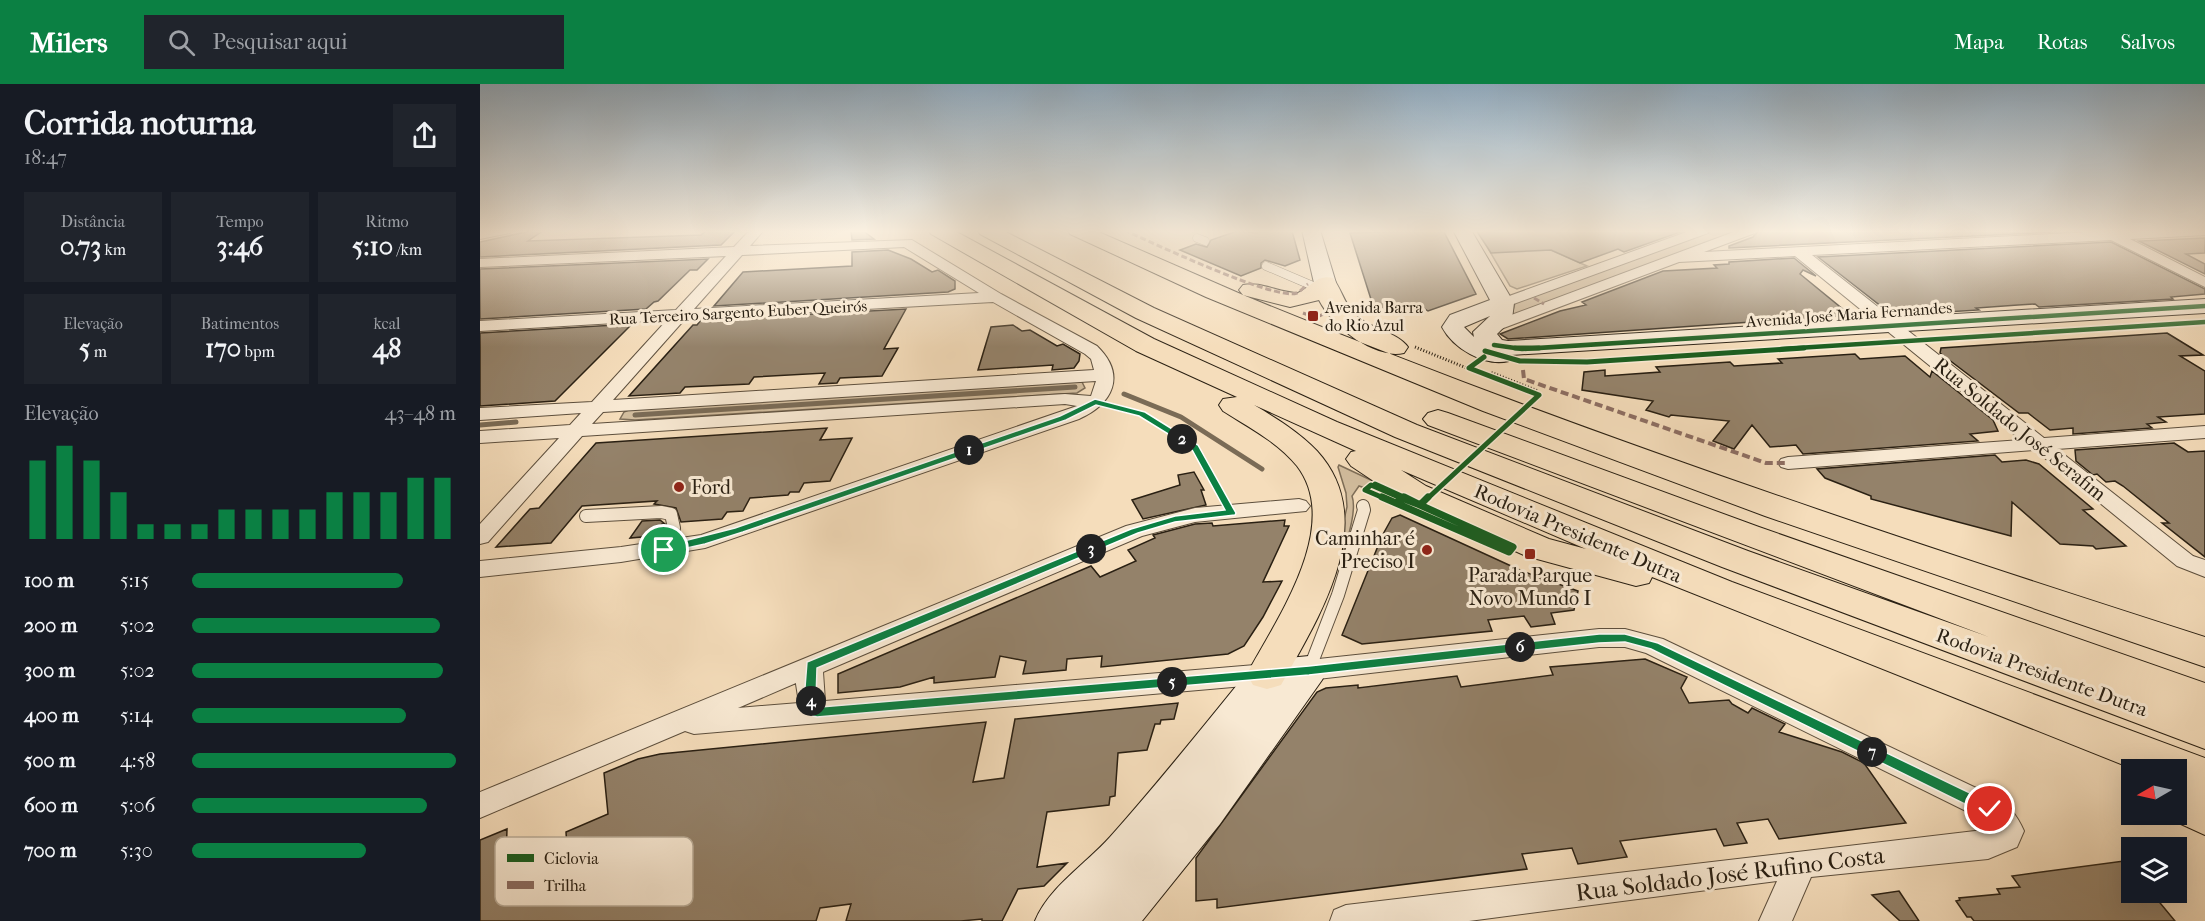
<!DOCTYPE html>
<html lang="pt">
<meta charset="utf-8">
<style>
:root{--surface:#171b24;--page:#20242c;--text:#f1f3f6;--muted:#9ea1a6;--accent:#0b8043}
body{margin:0;font-family:"IM FELL French Canon",serif;background:var(--page);color:var(--text);height:100vh;display:flex;flex-direction:column;font-size:22px;white-space:nowrap}
*{box-sizing:border-box;margin:0}
p{font-size:20px;color:var(--muted)}
.icon{flex:none;width:33px;height:33px;fill:none;stroke:currentColor;stroke-width:2;stroke-linecap:round;stroke-linejoin:round}
.map{position:relative;flex:1;overflow:hidden}
.side{display:flex;flex-direction:column;background:var(--surface);width:480px}
.side>*{flex:none}
.needle{width:39px;rotate:261deg}
.tools{position:absolute;left:1641px;top:675px;display:grid;gap:12px}
.tools a{display:grid;place-items:center;width:66px;height:66px;border-radius:0px;background:var(--surface);box-shadow:0 6px 24px #0002;font-size:30px}
.pin{position:absolute;display:grid;place-items:center;width:51px;height:51px;color:#fff;margin:-26px;border:3px solid #fff;border-radius:50%;box-shadow:0 2px 6px #0007}
.km{position:absolute;width:30px;height:30px;margin:-15px;border-radius:50%;background:#222;color:#fff;font-size:16px;line-height:30px;text-align:center}
.round{display:grid;place-items:center;flex:none;width:63px;height:63px;border-radius:0px;background:var(--page)}
.overview{display:flex;align-items:center;justify-content:space-between;height:102px;padding:0 24px}
h1{font-size:33px;font-weight:700;line-height:45px}
.figures{display:grid;grid-template-columns:repeat(3,1fr);gap:9px;height:102px;padding:6px 24px}
.figures div{display:grid;align-content:center;border-radius:0px;background:var(--page);text-align:center}
.figures b{font-size:26px;font-weight:700}
.figures small{font-size:16px;font-weight:400}
.figures p{font-size:16px}
.chart{height:168px;padding:12px 24px}
.chart p{display:flex;justify-content:space-between}
.chart svg{width:100%;height:108px;margin-top:6px;stroke:var(--accent);stroke-width:6}
ul{padding:0 24px;list-style:none;font-size:20px}
li{display:grid;grid-template-columns:96px 72px 1fr;align-items:center;height:45px}
li i{height:15px;border-radius:8px;background:var(--accent)}
header{display:flex;align-items:center;gap:36px;box-sizing:border-box;height:84px;padding:0 30px;background:var(--accent);color:#fff}
header strong{font-size:28px}
nav{display:flex;gap:33px;margin-inline-start:auto;font-size:21px}
.search{width:420px;height:54px;background:var(--page);display:flex;align-items:center;gap:15px;box-sizing:border-box;padding:0 21px;border-radius:0px;color:var(--muted);font-size:22px}
main{display:flex;flex:1;min-height:0}
.map>svg:first-child{display:block}
.green{fill:#d2bd9e;stroke:#7e6e58;stroke-width:1.5}
.lines{fill:none;stroke-linecap:round;stroke-linejoin:round}
.stream{stroke:#7a6b56;stroke-width:5}
.building{fill:#94826a;stroke:#2a2013;stroke-width:1.5}
.lane-far1-casing{stroke:#5d4f3d;stroke-width:9}
.lane-casing{stroke:#5d4f3d;stroke-width:14}
.street-casing{stroke:#5d4f3d;stroke-width:2}
.secondary-casing{stroke:#2a2013;stroke-width:2}
.highway-casing{stroke:#2a2013;stroke-width:2}
.path{stroke:#2a2013;stroke-width:3;stroke-dasharray:1 2;stroke-linecap:butt}
.lane-far1{stroke:#f8e9d3;stroke-width:8}
.lane{stroke:#f8e9d3;stroke-width:12}
.street{fill:#f8e9d3;fill-rule:evenodd}
.secondary{fill:#f8e9d3;fill-rule:evenodd}
.highway{fill:#f5ddbb;fill-rule:evenodd}
.quiet-far1{stroke:#8d6e63;stroke-width:3;stroke-dasharray:6 3;stroke-linecap:butt}
.quiet{stroke:#8d6e63;stroke-width:4;stroke-dasharray:8 4;stroke-linecap:butt}
.cycleway-far2-casing{stroke:#f8e9d3;stroke-width:8}
.cycleway-far1-casing{stroke:#f8e9d3;stroke-width:8}
.cycleway-casing{stroke:#f8e9d3;stroke-width:10}
.cycleway-far2{stroke:#1b5e20;stroke-width:4.5}
.cycleway-far1{stroke:#1b5e20;stroke-width:5}
.cycleway{stroke:#1b5e20;stroke-width:7}
.route{fill:#0b8043;stroke:#fff;stroke-width:1.5}
.poi-dot{fill:#8f2418;stroke:#f8e9d3;stroke-width:2}
.labels{text-anchor:middle;stroke-width:6;stroke-linejoin:round;paint-order:stroke}
.far-poi-label{font-size:16px;fill:#2a2013;stroke:#f8e9d3;text-anchor:start}
.far-street-label{font-size:16px;fill:#2a2013;stroke:#f8e9d3}
.street-label{font-size:20px;fill:#2a2013;stroke:#f8e9d3}
.poi-label{font-size:20px;fill:#2a2013;stroke:#f8e9d3;text-anchor:start}
.near-street-label{font-size:24px;fill:#2a2013;stroke:#f8e9d3}
.key{fill:#f8e9d3;stroke:#baad99;stroke-width:1.5}
.key-label{font-size:16px;fill:#2a2013}
</style>
<header>
<strong>Milers</strong>
<div class="search"><svg class="icon" aria-label="search" viewBox="0 0 24 24"><circle cx="10" cy="10" r="6"/><path d="M15 15l6 6"/></svg>Pesquisar aqui</div>
<nav><a>Mapa</a><a>Rotas</a><a>Salvos</a></nav>
</header>
<main>
<section class="side">
<div class="overview"><div><h1>Corrida noturna</h1><p>18:47</p></div><a class="round"><svg class="icon" aria-label="share" viewBox="0 0 24 24"><path d="M12 15V3M7 8l5-5 5 5M5 13v7h14v-7"/></svg></a></div>
<div class="figures">
<div><p>Distância</p><b>0.73<small> km</small></b></div>
<div><p>Tempo</p><b>3:46</b></div>
<div><p>Ritmo</p><b>5:10<small> /km</small></b></div>
</div>
<div class="figures">
<div><p>Elevação</p><b>5<small> m</small></b></div>
<div><p>Batimentos</p><b>170<small> bpm</small></b></div>
<div><p>kcal</p><b>48</b></div>
</div>
<div class="chart"><p><span>Elevação</span>43–48 m</p>
<svg viewBox="0 0 160 44" preserveAspectRatio="none"><path d="M5 44V12M15 44V6M25 44V12M35 44V25M45 44V38M55 44V38M65 44V38M75 44V32M85 44V32M95 44V32M105 44V32M115 44V25M125 44V25M135 44V25M145 44V19M155 44V19"/></svg>
</div>
<ul>
<li><b>100 m</b>5:15<i style="width:80%"></i></li>
<li><b>200 m</b>5:02<i style="width:94%"></i></li>
<li><b>300 m</b>5:02<i style="width:95%"></i></li>
<li><b>400 m</b>5:14<i style="width:81%"></i></li>
<li><b>500 m</b>4:58<i style="width:100%"></i></li>
<li><b>600 m</b>5:06<i style="width:89%"></i></li>
<li><b>700 m</b>5:30<i style="width:66%"></i></li>
</ul>
</section>
<div class="map">
<svg width="1725" height="837" viewBox="0 0 1725 837">
<rect width="100%" height="100%" fill="#f5ddbb"/>
<filter id="stains"><feTurbulence type="fractalNoise" baseFrequency=".00333" numOctaves="4"/><feColorMatrix values="0 0 0 0 .2 0 0 0 0 .09 0 0 0 0 .02 0 0 0 .5 -.17"/></filter>
<radialGradient id="worn" r=".72"><stop offset=".6" stop-color="#630" stop-opacity="0"/><stop offset="1" stop-color="#630" stop-opacity=".3"/></radialGradient>
<path class="green" d="M1232,146H1261L1031,234L1035,219Z
M1064,163L1107,182L1037,205L1030,202L1009,166Z
M596,298H602L605,304L597,309L155,336L140,335L144,328L151,325Z
M859,381L910,405L905,411L879,402L872,412C880,434 853,495 844,518L867,423L866,409L858,383Z"/>
<g class="lines">
<path class="stream" d="M644,310L701,333L782,385
M155,331L595,303
M0,341L36,338"/>
</g>
<path class="building" d="M55,146H64L48,157L221,151L227,146H256L241,161L0,173V158Z
M371,146H382L394,155L372,156Z
M783,146L812,147L820,176L805,182L785,176L781,179V184L761,192L700,166L716,160L727,163L731,156L757,147L777,149Z
M963,146L996,210L948,227L945,225L895,228L870,149Z
M996,146H1203V147L1144,168L1138,165L1100,179L1071,166L1011,169Z
M1279,146H1615L1249,164V162L1273,153Z
M1725,154V169L1706,170L1725,180V190L1659,157Z
M1631,158L1725,205V210L1691,213L1693,215L1559,223L1555,220L1538,221L1496,224L1499,226L1417,231L1406,226L1338,173Z
M408,166L431,175L452,188L458,186L475,197V205L468,208L234,222L263,188L372,182V168Z
M1314,174L1336,192L1323,186L1320,190L1370,231L1333,234L1336,236L1306,238L1300,236L1028,255L1020,250L1080,227L1106,221L1102,218L1183,187L1237,184L1234,181L1249,180V178Z
M228,175L217,186H210L178,217L174,218L166,225L0,235V185Z
M426,225L404,265L418,264L402,292L360,294L357,299L339,300L345,289L274,293L269,300L205,303L200,309L149,312L213,241H217L221,236Z
M152,240L75,317L0,322V249Z
M533,241L542,247L550,246L577,262L583,260L600,270L599,277L594,284L572,286L573,281L498,286L511,243Z
M1687,249L1723,271L1700,272L1725,287V330L1678,333L1686,338L1667,340L1672,344L1593,350V344L1570,346L1548,329H1539L1460,269L1461,264Z
M1375,270L1380,275L1425,272L1450,293L1452,287L1513,336L1518,347L1490,350L1498,357L1323,370L1316,361L1290,363L1272,341L1254,365L1233,357L1249,337L1191,331L1189,333L1166,326L1173,317L1102,306L1104,288L1125,286V292L1180,288L1176,283L1250,278L1254,282L1302,279L1298,275Z
M347,344L340,356L372,354L350,397L324,399L319,408H310L308,411L270,414L263,427L247,428L242,435L201,438L196,424L174,420L177,417L102,422L71,459L16,463L50,425L59,424L116,359Z
M1694,359L1708,368L1725,367V473L1682,439H1689L1643,402L1635,397L1626,398L1617,390L1613,391L1596,377L1595,366Z
M1515,371L1522,378L1546,376L1559,380L1613,425L1603,426L1646,462L1616,465L1613,462L1580,460L1532,418L1531,452L1391,415V412L1345,394L1337,385Z
M714,388L724,406H721L726,421L663,435L652,416L700,401L698,391Z
M920,431L1042,487L1098,507L1094,526L1071,529L1075,540L1051,543L1044,532L1008,536L1012,547L882,560L862,551L902,452L912,434Z
M805,436L804,442H809L783,498L802,497L783,533L764,562L748,570L621,583L622,572L587,575L586,586L543,590L546,577L520,572L515,593L454,599V593L420,603L358,609V590L611,482L620,493L656,477L648,466L675,454L673,451L715,440L732,439L733,442Z
M162,437L180,436L185,440H182L173,452L150,454Z
M1165,575L1207,593L1201,604L1209,619L1249,616L1252,620L1268,629L1272,624L1305,640L1299,648L1362,668L1384,679L1426,739L1299,755L1288,735L1257,739L1267,759L1244,762L1236,745L1140,757L1147,773L1098,780L1092,764L1042,770L1047,785L737,824V815L716,817V774L837,608L846,604L878,601V604L977,592L981,603L1073,591L1070,583Z
M698,619L694,635L681,636L680,640H675L667,666L638,669L635,712L630,713L629,721L567,728L557,783L587,779L564,802L538,805L522,837H502V835L481,837H366L371,820L340,824L336,837H0V756L27,745L25,807L79,792L78,783L88,779L86,748L128,730L124,689L158,675L180,670L506,638L493,698L524,694L535,635Z
M1644,777L1652,786V808H1671L1695,837H1494L1491,833H1487L1476,817L1480,816L1479,814L1520,810L1517,805L1540,803L1532,792Z
M1419,807L1439,837H1420L1392,811Z"/>
<g class="lines">
<defs>
<path id="lane-far1" d="M717,154L725,157
M786,182L840,205"/>
<path id="lane" d="M106,432L181,428L191,430L194,444L184,466
M829,586L858,511L884,426L883,422"/>
<path id="street" d="M7,146H32L30,149L0,155V147Z
M270,146H284L270,162L432,156L521,210L617,262C647,291 633,320 599,335L225,464L141,478L0,493V477L141,463L221,451L597,322L585,320L102,352L8,458L0,460V440L79,354L0,359V347L90,341L101,329L0,336V324L112,318L187,236L0,247V237L196,226L246,172L0,183V175L254,163ZM424,163L499,209L214,225L262,171ZM513,218L605,270L611,275L614,286L133,316L205,235ZM616,297L611,312L585,310L112,340L123,328Z
M1212,146H1230L1228,149L1028,222H1018L1015,219L1018,216Z
M1259,146H1277L1275,149L1224,168L1632,147L1725,146V151L1650,155L1725,193V203L1631,156L1332,171L1564,354L1725,342V354L1577,365L1713,472L1725,476V493L1697,482L1555,366L1308,385L1301,383L1298,379L1301,375L1308,373L1541,356L1315,172L1199,178L1013,248L1005,243L1007,240Z
M819,415L826,417L830,422L826,427L715,438L662,452L343,588L345,617L787,580L796,583L800,590L796,597L787,600L214,650L205,647L0,734V708L646,442L715,424ZM316,600L319,619L258,624L316,599Z
M1119,545H1145L1183,555L1513,712C1529,721 1537,731 1544,747L1537,763L1508,775L1331,793L1312,837H1279L1297,797L989,837H850L854,826L866,821L1512,745L1492,730L1166,569L1145,563H1119L829,596L820,593L816,586L820,579L829,576Z"/>
<path id="secondary" d="M822,146H840L856,199L852,203L845,205L838,203L834,199Z
M973,146H991L1034,219L1032,235L1017,250L1022,256L1028,257L1725,215V229L1031,271L1029,277C1004,283 973,264 962,243L970,231L1010,216ZM1010,232L993,248L994,253L984,243Z
M829,572L842,576L847,586L842,596L740,740L662,837H555C569,803 606,780 630,753C680,697 727,638 774,580L787,576Z"/>
<path id="highway" d="M448,146H473L674,255L857,338L1252,498L1725,674V751L1679,730H1696V686H1656L1172,493L1169,499L1156,502L1046,472L922,416L871,382L866,375L871,368L876,367L774,321C796,334 819,348 837,367C901,437 839,533 801,601L787,605L773,601L767,590C796,536 863,442 817,382C798,358 768,343 743,327L739,321L743,315L757,313L656,267L451,150ZM921,386L1106,465L1069,455L946,402Z
M497,146H522L674,224L937,341L1268,467L1509,553L948,341L943,335L948,329L958,326L968,329L1279,443L1725,599V665L1242,483L915,353L656,234L500,150Z
M587,146H614L763,211L759,206L763,201C781,197 799,209 818,209C832,202 837,190 853,194C863,208 865,223 879,234C893,245 918,249 928,263L924,269C894,276 852,242 839,216L810,223L763,211C1078,341 1400,449 1725,553V583L1285,432L1003,327L726,213L590,150Z"/>
</defs>
<use href="#lane-far1" class="lane-far1-casing"/>
<use href="#lane" class="lane-casing"/>
<use href="#street" class="street-casing"/>
<use href="#secondary" class="secondary-casing"/>
<use href="#highway" class="highway-casing"/>
<path class="path" d="M935,263L1053,311L1058,307L1010,288
M631,322L662,330L715,363L742,413"/>
<use href="#lane-far1" class="lane-far1"/>
<use href="#lane" class="lane"/>
<use href="#street" class="street"/>
<use href="#secondary" class="secondary"/>
<use href="#highway" class="highway"/>
<path class="quiet-far1" d="M644,146C671,158 795,217 817,209C821,207 825,202 828,200
M1054,214L1064,220
M823,229L836,234L847,228"/>
<path class="quiet" d="M1043,286L1044,295L1286,379H1308"/>
<defs>
<path id="cycleway-far2" d="M1014,261L1042,265L1725,222
M1301,265L1725,238"/>
<path id="cycleway-far1" d="M1035,264H1059
M1005,267L1040,277L1107,278L1324,264
M895,400L928,415
M906,415L885,406L891,401L923,415
M947,415L1059,311L989,284L1004,273"/>
<path id="cycleway" d="M902,413L1029,468L1033,463L940,421
M919,413L940,421
M924,413L940,421
M940,421L948,413"/>
</defs>
<use href="#cycleway-far2" class="cycleway-far2-casing"/>
<use href="#cycleway-far1" class="cycleway-far1-casing"/>
<use href="#cycleway" class="cycleway-casing"/>
<use href="#cycleway-far2" class="cycleway-far2"/>
<use href="#cycleway-far1" class="cycleway-far1"/>
<use href="#cycleway" class="cycleway"/>
</g>
<linearGradient id="sky" x2="0" y2="1"><stop stop-color="#91abbf"/><stop offset="0.56" stop-color="#faf0e0"/><stop offset="1" stop-color="#faf0e0" stop-opacity="0"/></linearGradient>
<rect width="1725" height="263" fill="url(#sky)"/>
<path class="route" d="M615,315L665,328L718,361L756,429L755,431L695,438L658,449L337,584L336,616L341,623L829,582L1119,550H1145L1178,559L1515,721L1517,725L1515,730H1505L1171,565L1145,558L1119,559L829,591L337,633L333,632L324,616L327,578L651,445L695,432L745,426L711,364L659,332L616,321L586,336L263,448L225,460L184,469L178,466L180,463L255,444L580,332Z"/>
<g class="poi-dot">
<rect x="827" y="226" width="12" height="12" rx="3"/>
<circle cx="199" cy="403" r="6"/>
<circle cx="947" cy="466" r="6"/>
<rect x="1044" y="464" width="12" height="12" rx="3"/>
</g>
<g class="labels">
<g class="far-poi-label">
<text x="845" y="229">Avenida Barra<tspan x="845" dy="18">do Rio Azul</tspan></text>
</g>
<g class="far-street-label">
<text transform="translate(258 228) rotate(-3)" y="6">Rua Terceiro Sargento Euber Queirós</text>
<text transform="translate(1369 230) rotate(-4)" y="6">Avenida José Maria Fernandes</text>
</g>
<g class="street-label">
<text transform="translate(1540 345) rotate(39)" y="7">Rua Soldado José Serafim</text>
<text transform="translate(1098 449) rotate(23)" y="7">Rodovia Presidente Dutra</text>
<text transform="translate(1562 588) rotate(20)" y="7">Rodovia Presidente Dutra</text>
</g>
<g class="poi-label">
<text x="211" y="410">Ford</text>
<text x="935" y="461" text-anchor="end">Caminhar é<tspan x="935" dy="23">Preciso I</tspan></text>
<text x="1050" y="498" text-anchor="middle">Parada Parque<tspan x="1050" dy="23">Novo Mundo I</tspan></text>
</g>
<g class="near-street-label">
<text transform="translate(1250 790) rotate(-7)" y="8">Rua Soldado José Rufino Costa</text>
</g>
</g>
<rect x="15" y="753" width="198" height="69" rx="9" class="key"/>
<rect x="27" y="770" width="27" height="8" fill="#1b5e20"/>
<rect x="27" y="797" width="27" height="8" fill="#8d6e63"/>
<g class="key-label">
<text x="64" y="780">Ciclovia</text>
<text x="64" y="807">Trilha</text>
</g>
<rect width="100%" height="100%" filter="url(#stains)"/>
<rect width="100%" height="100%" fill="url(#worn)"/>
</svg>
<div class="tools">
<a><svg class="needle" viewBox="-14 -14 28 28"><path d="M0-13l5 13h-10z" fill="#e53935"/><path d="M0 13l5-13h-10z" fill="#9ea1a6"/></svg></a>
<a><svg class="icon" aria-label="layers" viewBox="0 0 24 24"><path d="M12 4l9 5-9 5-9-5zM3 14l9 5 9-5"/></svg></a>
</div>
<div class="pin" style="left:184px;top:466px;background:#1e9e55"><svg class="icon" aria-label="arrive" viewBox="0 0 24 24"><path d="M6 21V4h12l-3 4 3 4H6"/></svg></div>
<div class="pin" style="left:1510px;top:725px;background:#d93025"><svg class="icon" aria-label="check" viewBox="0 0 24 24"><path d="M5 12l5 5 9-10"/></svg></div>
<b class="km" style="left:489px;top:366px">1</b>
<b class="km" style="left:702px;top:355px">2</b>
<b class="km" style="left:611px;top:465px">3</b>
<b class="km" style="left:331px;top:617px">4</b>
<b class="km" style="left:692px;top:598px">5</b>
<b class="km" style="left:1040px;top:563px">6</b>
<b class="km" style="left:1392px;top:668px">7</b>
</div>
</main>
